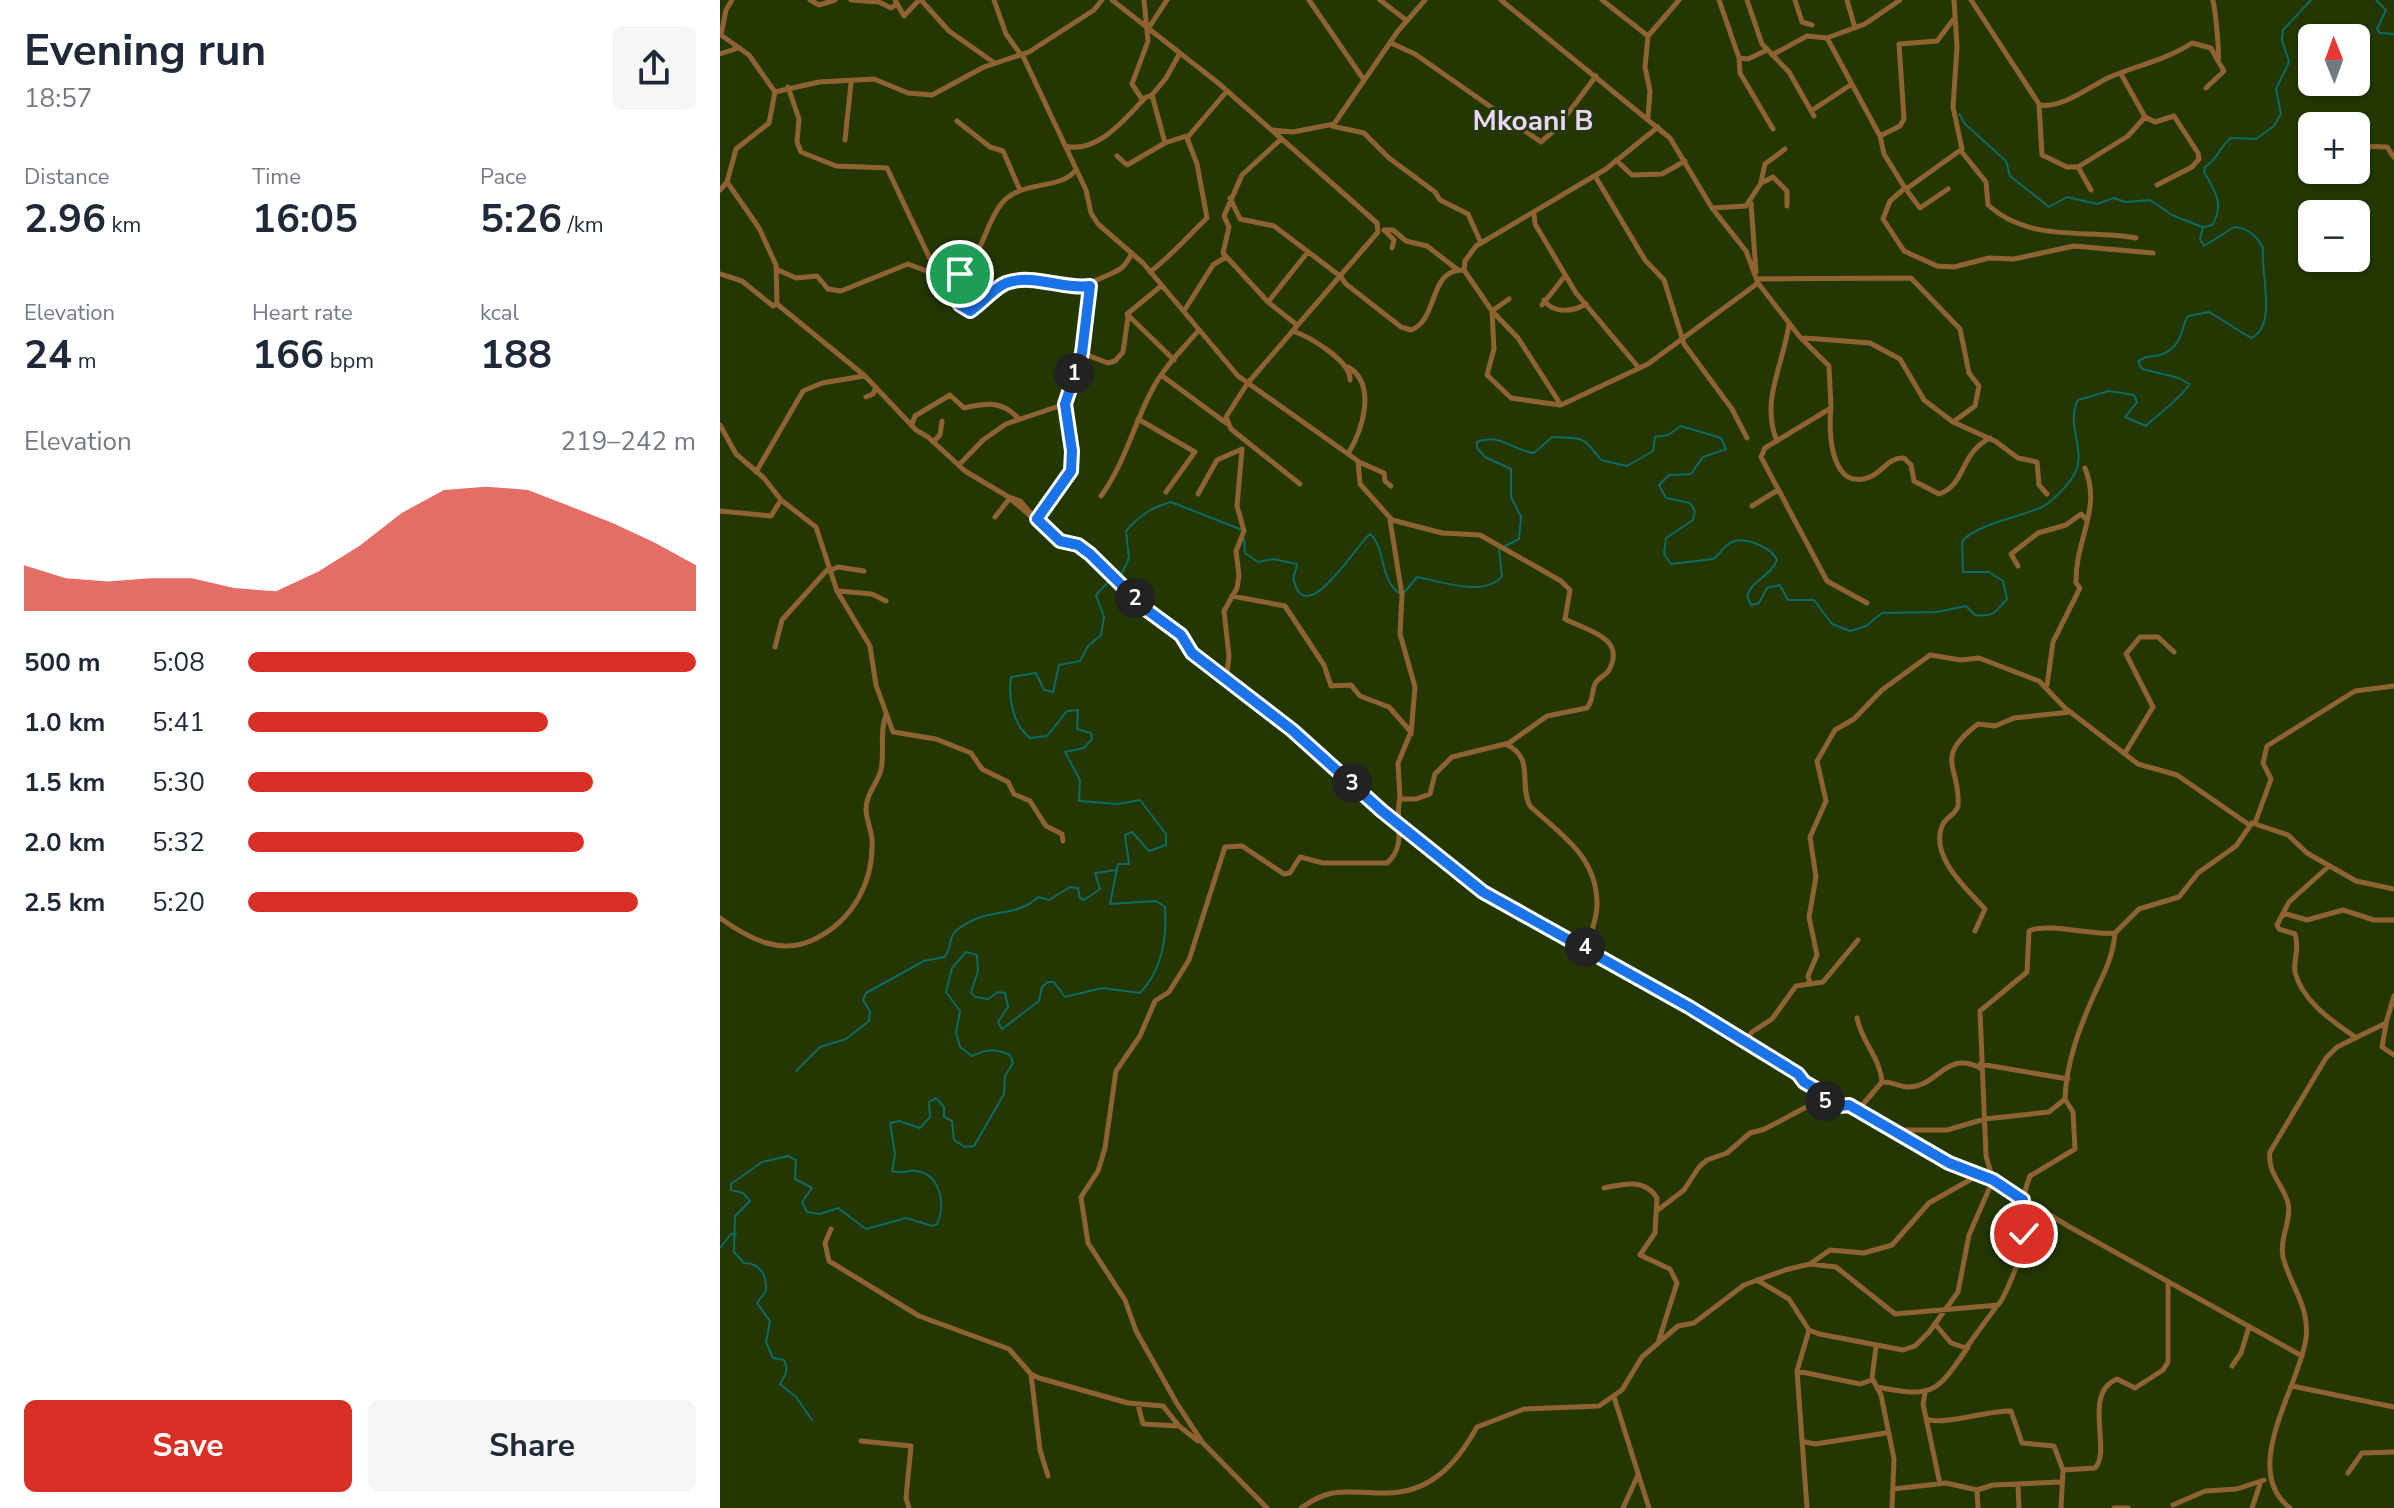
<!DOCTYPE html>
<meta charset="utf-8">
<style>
:root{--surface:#fff;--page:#f6f6f7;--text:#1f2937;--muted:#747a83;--accent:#d93025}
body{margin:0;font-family:"Nunito Sans",sans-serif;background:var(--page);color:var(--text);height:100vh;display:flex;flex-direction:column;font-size:30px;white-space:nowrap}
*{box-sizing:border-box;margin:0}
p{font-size:26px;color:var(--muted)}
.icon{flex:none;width:44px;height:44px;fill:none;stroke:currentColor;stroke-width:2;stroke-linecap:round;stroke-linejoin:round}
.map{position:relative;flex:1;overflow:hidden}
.sheet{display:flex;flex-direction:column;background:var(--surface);width:720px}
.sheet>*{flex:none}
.needle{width:52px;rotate:359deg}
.buttons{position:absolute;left:1578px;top:24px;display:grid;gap:16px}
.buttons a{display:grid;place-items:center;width:72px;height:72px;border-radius:12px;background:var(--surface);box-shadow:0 2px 6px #0004;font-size:40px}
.pin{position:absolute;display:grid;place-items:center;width:68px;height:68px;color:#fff;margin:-34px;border:4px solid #fff;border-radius:50%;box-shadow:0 2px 8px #0007}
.km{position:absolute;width:40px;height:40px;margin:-20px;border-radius:50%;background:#222;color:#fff;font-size:22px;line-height:40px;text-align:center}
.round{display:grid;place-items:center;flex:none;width:84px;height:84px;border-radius:12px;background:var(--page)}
.head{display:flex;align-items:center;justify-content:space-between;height:136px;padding:0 24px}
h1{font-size:44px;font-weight:700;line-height:60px}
.stats{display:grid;grid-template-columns:repeat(3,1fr);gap:12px;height:136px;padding:8px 24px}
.stats div{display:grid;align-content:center}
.stats b{font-size:40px;font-weight:700}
.stats small{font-size:22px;font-weight:400}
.stats p{font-size:22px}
.chart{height:224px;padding:16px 24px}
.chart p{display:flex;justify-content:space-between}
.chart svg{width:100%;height:144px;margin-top:8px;fill:var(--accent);opacity:.7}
.button{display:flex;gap:16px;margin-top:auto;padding:16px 24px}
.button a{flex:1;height:92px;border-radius:12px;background:var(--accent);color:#fff;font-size:32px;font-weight:700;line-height:92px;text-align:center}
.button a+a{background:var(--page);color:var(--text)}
ul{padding:0 24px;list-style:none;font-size:26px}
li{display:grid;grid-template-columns:128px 96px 1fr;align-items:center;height:60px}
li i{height:20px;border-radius:10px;background:var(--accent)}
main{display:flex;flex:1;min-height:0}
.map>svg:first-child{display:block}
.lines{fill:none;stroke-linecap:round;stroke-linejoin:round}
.stream{stroke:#0d6b66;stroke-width:2}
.minor{stroke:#8e6331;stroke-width:5}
.route-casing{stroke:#fff;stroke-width:16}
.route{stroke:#1a73e8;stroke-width:10}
.labels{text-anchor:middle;stroke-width:6;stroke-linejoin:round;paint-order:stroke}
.quarter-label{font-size:28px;font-weight:bold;fill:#ead5fe;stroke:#243702}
</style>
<main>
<section class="sheet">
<div class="head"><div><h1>Evening run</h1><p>18:57</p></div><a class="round"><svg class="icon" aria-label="share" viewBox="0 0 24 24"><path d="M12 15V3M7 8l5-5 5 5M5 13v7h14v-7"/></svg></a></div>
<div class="stats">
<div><p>Distance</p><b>2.96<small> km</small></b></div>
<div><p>Time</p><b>16:05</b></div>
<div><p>Pace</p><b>5:26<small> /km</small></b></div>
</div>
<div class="stats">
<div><p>Elevation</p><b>24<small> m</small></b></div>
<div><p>Heart rate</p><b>166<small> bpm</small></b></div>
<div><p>kcal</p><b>188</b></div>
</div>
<div class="chart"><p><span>Elevation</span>219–242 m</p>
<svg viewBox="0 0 160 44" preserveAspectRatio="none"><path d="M0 44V30L10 34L20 35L30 34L40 34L50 37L60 38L70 32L80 24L90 14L100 7L110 6L120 7L130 12L140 17L150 23L160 30V44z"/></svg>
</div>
<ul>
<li><b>500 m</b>5:08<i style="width:100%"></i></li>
<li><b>1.0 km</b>5:41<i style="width:67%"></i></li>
<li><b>1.5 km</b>5:30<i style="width:77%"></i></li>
<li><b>2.0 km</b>5:32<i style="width:75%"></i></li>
<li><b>2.5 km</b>5:20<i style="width:87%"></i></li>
</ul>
<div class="button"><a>Save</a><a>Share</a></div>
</section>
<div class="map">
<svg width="1674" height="1508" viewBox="0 0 1674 1508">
<rect width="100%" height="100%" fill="#243702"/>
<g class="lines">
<path class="stream" d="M1656,0L1666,10L1657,29L1660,33L1674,34
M1239,114L1245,124L1286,161L1290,176L1329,207L1347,197L1377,204L1394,198L1405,202L1430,200L1452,215L1482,227
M1484,227L1492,225C1505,205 1495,191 1484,172L1485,167C1498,159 1499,147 1511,138L1536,139L1554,126L1561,114L1556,89L1569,62L1562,40L1563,30L1591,0
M524,539L525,553L538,562L553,559L577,564C577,571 572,574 574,581C586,631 639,541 650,534C667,549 658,581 682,595L697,577C720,581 765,598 782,576L779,549L799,539L801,517L791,497V469L765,457L757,448V442C779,432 793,451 814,453L832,437C865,439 862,435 881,460L907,466L933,451L935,437L948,435L961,426L1001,438L1006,449L983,457L971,474L949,475L939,485L946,498L970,503L975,511L973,520L946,538L944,554L951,564L993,559C1001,554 1004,545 1012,542C1025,536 1052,548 1057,560C1051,576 1032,580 1027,596L1031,605L1039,603L1047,588L1060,585L1068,600H1094L1112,624L1130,631L1146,626L1162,613L1217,612L1246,606L1255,615C1275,618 1276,610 1287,599L1283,581L1269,572H1243L1242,542C1252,526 1301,516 1320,508C1330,504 1346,487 1352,478C1370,453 1344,427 1358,400L1389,391L1414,395L1417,402L1405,417L1426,426C1436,416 1465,395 1469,384L1459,378L1422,369L1418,362C1426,354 1434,358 1443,354C1465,343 1460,328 1468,316L1489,312L1531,338C1558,326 1540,272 1543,248C1537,236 1528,228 1514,227L1484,246L1480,239L1483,227
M396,576L402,573L409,558L406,531C419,516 432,507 451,502L522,530
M76,1071L100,1047L126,1039L149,1021L150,1011L143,1000L146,993L204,961L224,957C233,949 227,938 237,930C268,905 294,920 318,897L329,900L350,887L358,888L360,898L364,900L380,889L375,873L396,870
M0,1248L11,1234H16
M92,1420L76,1397L60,1384C65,1376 69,1370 64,1360L53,1358L46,1342L50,1321L37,1303L46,1291C47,1275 40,1263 24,1263L14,1252L15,1216L30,1201L23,1193L11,1190V1184L42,1162L68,1156L76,1160L75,1179L92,1188L82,1202L87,1212L100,1214L118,1208L146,1229L186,1218L212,1226L217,1224C226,1206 221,1175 197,1171C188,1170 181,1174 172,1171L175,1154L170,1123L179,1121L200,1128L210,1117L209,1102L216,1098L224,1107V1117L232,1121L234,1140L245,1147L254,1146L284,1094L285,1076L293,1063L290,1055C275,1048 267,1049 252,1056L240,1047L236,1033L240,1011L226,992L232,968L246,952L257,955L258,971L251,992L255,997L268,999L278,992L285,993L288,1007L278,1022L282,1029L319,1001L322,987L328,982H334L345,997L382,988L420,993C442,970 447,937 445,907L436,901L390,904L398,864H409L405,835L412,832L429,851L446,845V834L420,800L398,804L359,801L360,780L345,752L364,748L372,739L371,733L357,729L358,710L347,711L327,736L310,738C293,725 288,698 291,677L316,673L324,690L333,692L339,665L360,661L368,646L381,635L384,617L376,595L391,579"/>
<path class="minor" d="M12,0L6,10L1,35L29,55L55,92
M90,0L99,5L115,0
M131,0L159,2L171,8L177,4
M175,0L184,16L199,0
M201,0L229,31L273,62
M274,0L286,34L301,55
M392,0L497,82L657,223L658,232L620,276L626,284L681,327L691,330C719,320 708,268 744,270L772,311L798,338L841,405L928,364L1038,283
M424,0L428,41L412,84L422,99L432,95
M589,0L644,80
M660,0L686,20
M781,0L950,138L992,208L1026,251L1038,283L1080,337L1109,366L1111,408L1045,448L1041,457L1107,581L1147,603
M882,0L928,36
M999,0L1019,58L1028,59L1047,50
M1027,0L1042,44L1069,72L1094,116
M1075,0L1082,22L1092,25
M1127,0L1135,28
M1251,0L1319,104L1322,155L1347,167H1358L1371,190
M430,26L447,0
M1107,38L1145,24L1180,0
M671,43L695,54L821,142L837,128L876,76
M460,53L446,78L432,95L445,143L466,136
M0,54L18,48
M302,54L366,190L371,213L378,224L423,263L518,376L638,461L640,484L672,520L722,533L760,535L841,581L850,590L845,619C865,630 907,637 889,670C885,677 878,677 875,684C871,693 874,699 867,708L827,716L789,743L732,757L715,774L710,794L696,799H680C674,820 688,845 667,863H603L580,857L570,873L564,874L522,846L505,847L469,960L449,992L435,1001L420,1036L396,1071L385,1148L378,1171L361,1197L368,1243L405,1300L416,1331L456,1402L483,1443L547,1508
M1052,55L1087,36L1107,38L1160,136L1164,154L1185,188L1189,187L1242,149L1233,107L1237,47L1234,0
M1019,58L1020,73L1053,129
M1401,74L1425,117L1435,122L1454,116L1478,153L1479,159L1472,167L1437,185
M68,87L79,119L77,142L81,152L116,166L167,168L212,263L246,309L250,311C262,303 273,288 286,283C318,271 346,296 379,279C396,271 403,272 412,253
M1486,88L1504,71L1498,61C1500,56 1495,7 1493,1
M1320,105C1342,109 1370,86 1390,77C1418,65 1446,60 1472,43L1491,48L1498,61
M1091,111L1132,84
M928,117L930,91L925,67L928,36L959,0
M237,121L270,147L283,151L300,190
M612,126L644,133L669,158L715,192L720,200L748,214L761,243
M552,130L573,132L614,124L678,31L705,0
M1160,136L1180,126L1184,119L1179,44L1217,41L1233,20
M561,139L522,175L504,216L509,227L503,253L548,302L577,325
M125,140L131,83
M345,146C377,154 404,120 424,99
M1636,146L1667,147L1674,157
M1241,151L1266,182L1268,205C1310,243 1366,229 1416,238
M397,156L407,165L445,143
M896,160L912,175L942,174L965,161
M1358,167L1408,136L1425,117
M875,176L925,260L944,280L964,344L1012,409L1027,438
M7,182L39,228L56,265L57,304L145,376L196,430L208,437L245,471L287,496L340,541L362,547L427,610L461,635L472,653L572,730L763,892L876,953L1078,1074L1084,1082L1098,1090L1109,1107L1129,1105L1229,1163L1273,1180L1348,1226L1582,1356
M1041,182L1045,164L1065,149
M1228,189L1200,208L1185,188L1170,201L1163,219L1184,251L1217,266L1234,267L1269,258L1294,259L1354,246L1433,253
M0,190L7,182L16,149L49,123L55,92L99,82L154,79L188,93L212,95L264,67L309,52L374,10L382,0
M510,198L520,219L554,226L620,276L527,384L506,417L511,429L580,484
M1031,203L1036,272
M992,208L1026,206L1041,183L1053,177L1067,191V206
M814,214L815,224L856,293L919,368
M664,230H673L686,241L707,246L738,270
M664,230L674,240L672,248
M58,270L76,278L97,276L108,289L121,291L188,264L220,276L235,277C264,259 263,226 282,203C301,180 340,190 355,171
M744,270L745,261L756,246L886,169L938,127
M430,272C451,256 468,236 487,218L477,164L467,138L507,91
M0,274L22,281L53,306L57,304
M1038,279L1191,278L1240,329L1249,373L1259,386L1255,406L1233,422
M440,287L407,314L454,360
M789,299L772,311L774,349L767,375L791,398L840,405
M824,300C833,314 853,312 866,304
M548,302L587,253
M822,305L845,276
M464,311L493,265L506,257
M573,331C590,337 631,361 630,380
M1085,338L1150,343L1180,359L1204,400L1233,422L1275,441L1298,458L1317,462L1319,485L1327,494
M362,353L388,363L395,361L403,352L408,317
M441,375L506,423
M146,397L153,394L156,387
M1111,409C1108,432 1111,495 1152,476C1164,470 1169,457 1184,458L1191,465L1194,481L1219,494C1246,485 1239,454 1270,438
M418,419L475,452L446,492
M192,424L195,416L230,395L244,408C266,403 282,400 299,419
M0,425L16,454L44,478L61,500L96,527L117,591L150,646L156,685L173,732L216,739L251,753L262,769L288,782L294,794L310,801L326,826L342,834L343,841
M1057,441C1040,401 1064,363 1069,324
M213,442L220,435L222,421
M628,454C643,429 657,384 628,367
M639,462L664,473L665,481L671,486
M239,465L263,440L286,424L345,404
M36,472L83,391L102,383L144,376
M478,494L497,460L522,449
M381,496C405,463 413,426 432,390C443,368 462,350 478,331
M289,497L300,501L315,518
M1032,506L1058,490
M0,511L51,516L61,500
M275,517L290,498
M317,519L351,471L345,404L362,353L370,286
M670,520L682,595L680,634L695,687L691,734
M1298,566L1291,554L1318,533L1346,525L1361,514L1366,519
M109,571L118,567L144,571
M118,591L152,594L166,601
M512,596L565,606L604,665L611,686L631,685L640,696L669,707L691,732L678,763L680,799
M55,647L62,620L107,570
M506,682L509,656L504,611L517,588L519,576L516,551L524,531L517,506L522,449
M1327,685L1333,642L1360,588L1356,583C1355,539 1382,510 1365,468
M785,744C816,757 798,784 810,806C841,835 877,856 877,904C877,925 867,928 875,952
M1405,753L1433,707L1406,654L1420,637H1438L1454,652
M1535,823L1551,779L1543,763L1547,746L1635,691L1674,686
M1609,866L1569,902L1557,925L1559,929L1575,934C1580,949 1573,961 1575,972C1582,1001 1612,1021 1635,1037
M1563,913L1587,920L1623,910L1654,920H1674
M0,918C29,939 61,956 95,939C133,920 154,882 152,839C151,829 146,819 146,809C146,794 157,784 161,770C165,752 159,733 166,715
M1255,931L1265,909C1246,888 1210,857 1222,826C1226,816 1235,816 1238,806C1241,766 1212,759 1258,724L1275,726L1294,718L1351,712
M1090,983L1088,976L1097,955L1089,917L1096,877L1090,837L1106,801L1097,761L1115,730L1134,719L1162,690L1210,655L1241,660L1259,658L1319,681L1345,708L1418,764L1457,775L1528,824
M1137,1018C1142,1043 1160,1057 1162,1082L1138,1110
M1666,1024L1662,1047L1674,1055
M1025,1041L1032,1032L1052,1019L1076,986L1103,982L1138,940
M1260,1064L1348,1079
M1162,1082C1172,1081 1179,1087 1188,1087C1218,1087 1225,1050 1260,1068
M1177,1130H1227L1265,1119L1329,1112L1345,1099
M884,1188C902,1184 925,1178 937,1198L935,1233L920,1255L950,1269L957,1283L938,1343
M938,1210L964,1190L979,1167L987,1160L1007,1153L1030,1133L1045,1129L1103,1098
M111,1229L105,1243L109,1261L199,1316L289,1349L311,1374L319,1378L408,1403L443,1406L459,1426L478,1441
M1090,1264L1110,1250L1144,1253L1172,1245L1209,1203L1255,1177
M1037,1280L1069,1299L1089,1330L1099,1334L1183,1350L1195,1346L1209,1332L1238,1292L1249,1235L1273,1180L1266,1156L1260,1011L1307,972L1309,931C1327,922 1373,936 1395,933L1419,909L1459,897L1478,873L1516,846L1532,823L1568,835L1587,853L1636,881L1674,889
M1215,1324L1231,1343L1246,1348L1276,1307
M1156,1347L1152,1378L1161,1395L1174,1459L1172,1508
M1512,1366L1521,1353L1529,1327
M1077,1371L1140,1384L1152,1380
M311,1374L320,1450L328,1476
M1572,1386L1674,1407
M1157,1387C1213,1398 1216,1394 1248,1347
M1205,1393L1203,1404L1220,1484
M894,1397L929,1508
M418,1405L423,1424L458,1426
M1207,1419C1222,1426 1269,1410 1291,1411L1302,1443L1334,1446L1343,1470L1375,1468C1392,1451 1362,1393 1397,1379L1415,1388L1443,1370L1448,1362V1283
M141,1441L191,1446L186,1498L189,1508
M1085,1442L1095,1444L1166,1433
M1628,1473L1642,1453L1674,1452
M1298,1485L1299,1508
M1173,1489L1226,1483L1257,1490L1273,1485L1340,1482
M1257,1490L1258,1508
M1453,1505L1485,1491L1517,1489L1544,1480
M581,1508C615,1484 629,1494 666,1493C711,1493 737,1463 757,1427L804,1409L879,1406L902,1390L922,1357L958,1326L974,1323L1024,1285L1065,1270L1090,1264L1116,1267L1175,1314L1278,1305C1285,1298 1304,1249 1305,1240C1305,1214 1299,1203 1310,1176L1355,1149L1353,1112L1345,1099C1346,1064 1359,1029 1373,997C1383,975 1393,958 1395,933
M903,1508L918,1475
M1087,1508L1077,1371L1089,1330
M1341,1508L1343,1470
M1394,1508H1408
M1532,1508L1541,1481
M1570,1508C1519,1469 1580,1386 1586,1338C1590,1306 1570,1286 1563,1257C1559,1238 1572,1221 1568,1203C1563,1184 1547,1173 1550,1152L1606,1058L1617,1047L1666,1023L1674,996"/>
</g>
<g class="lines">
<defs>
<path id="route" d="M240,274L220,276L240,305L250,311C262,303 274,288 286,283C313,273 343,290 370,286L362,353L345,404L352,451L351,471L317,519L340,541L358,545L370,554L427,610L461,635L472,653L572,730L662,811L763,892L969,1007L1078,1074L1084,1082L1098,1090L1109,1107L1129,1105L1229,1163L1273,1180L1303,1200L1304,1234"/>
</defs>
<use href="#route" class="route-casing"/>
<use href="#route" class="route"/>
</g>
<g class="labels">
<g class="quarter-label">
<text x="813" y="130">Mkoani B</text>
</g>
</g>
</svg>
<div class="buttons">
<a><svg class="needle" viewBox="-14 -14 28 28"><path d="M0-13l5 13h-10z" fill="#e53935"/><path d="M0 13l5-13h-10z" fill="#747a83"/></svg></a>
<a>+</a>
<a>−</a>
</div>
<div class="pin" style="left:240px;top:274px;background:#1e9e55"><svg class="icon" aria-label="arrive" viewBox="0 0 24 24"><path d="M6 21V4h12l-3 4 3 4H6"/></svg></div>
<div class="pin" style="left:1304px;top:1234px;background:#d93025"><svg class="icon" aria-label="check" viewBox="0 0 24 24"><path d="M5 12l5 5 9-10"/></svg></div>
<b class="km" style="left:354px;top:373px">1</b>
<b class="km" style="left:415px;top:598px">2</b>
<b class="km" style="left:632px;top:783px">3</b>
<b class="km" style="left:865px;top:947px">4</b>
<b class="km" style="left:1105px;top:1101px">5</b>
</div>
</main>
